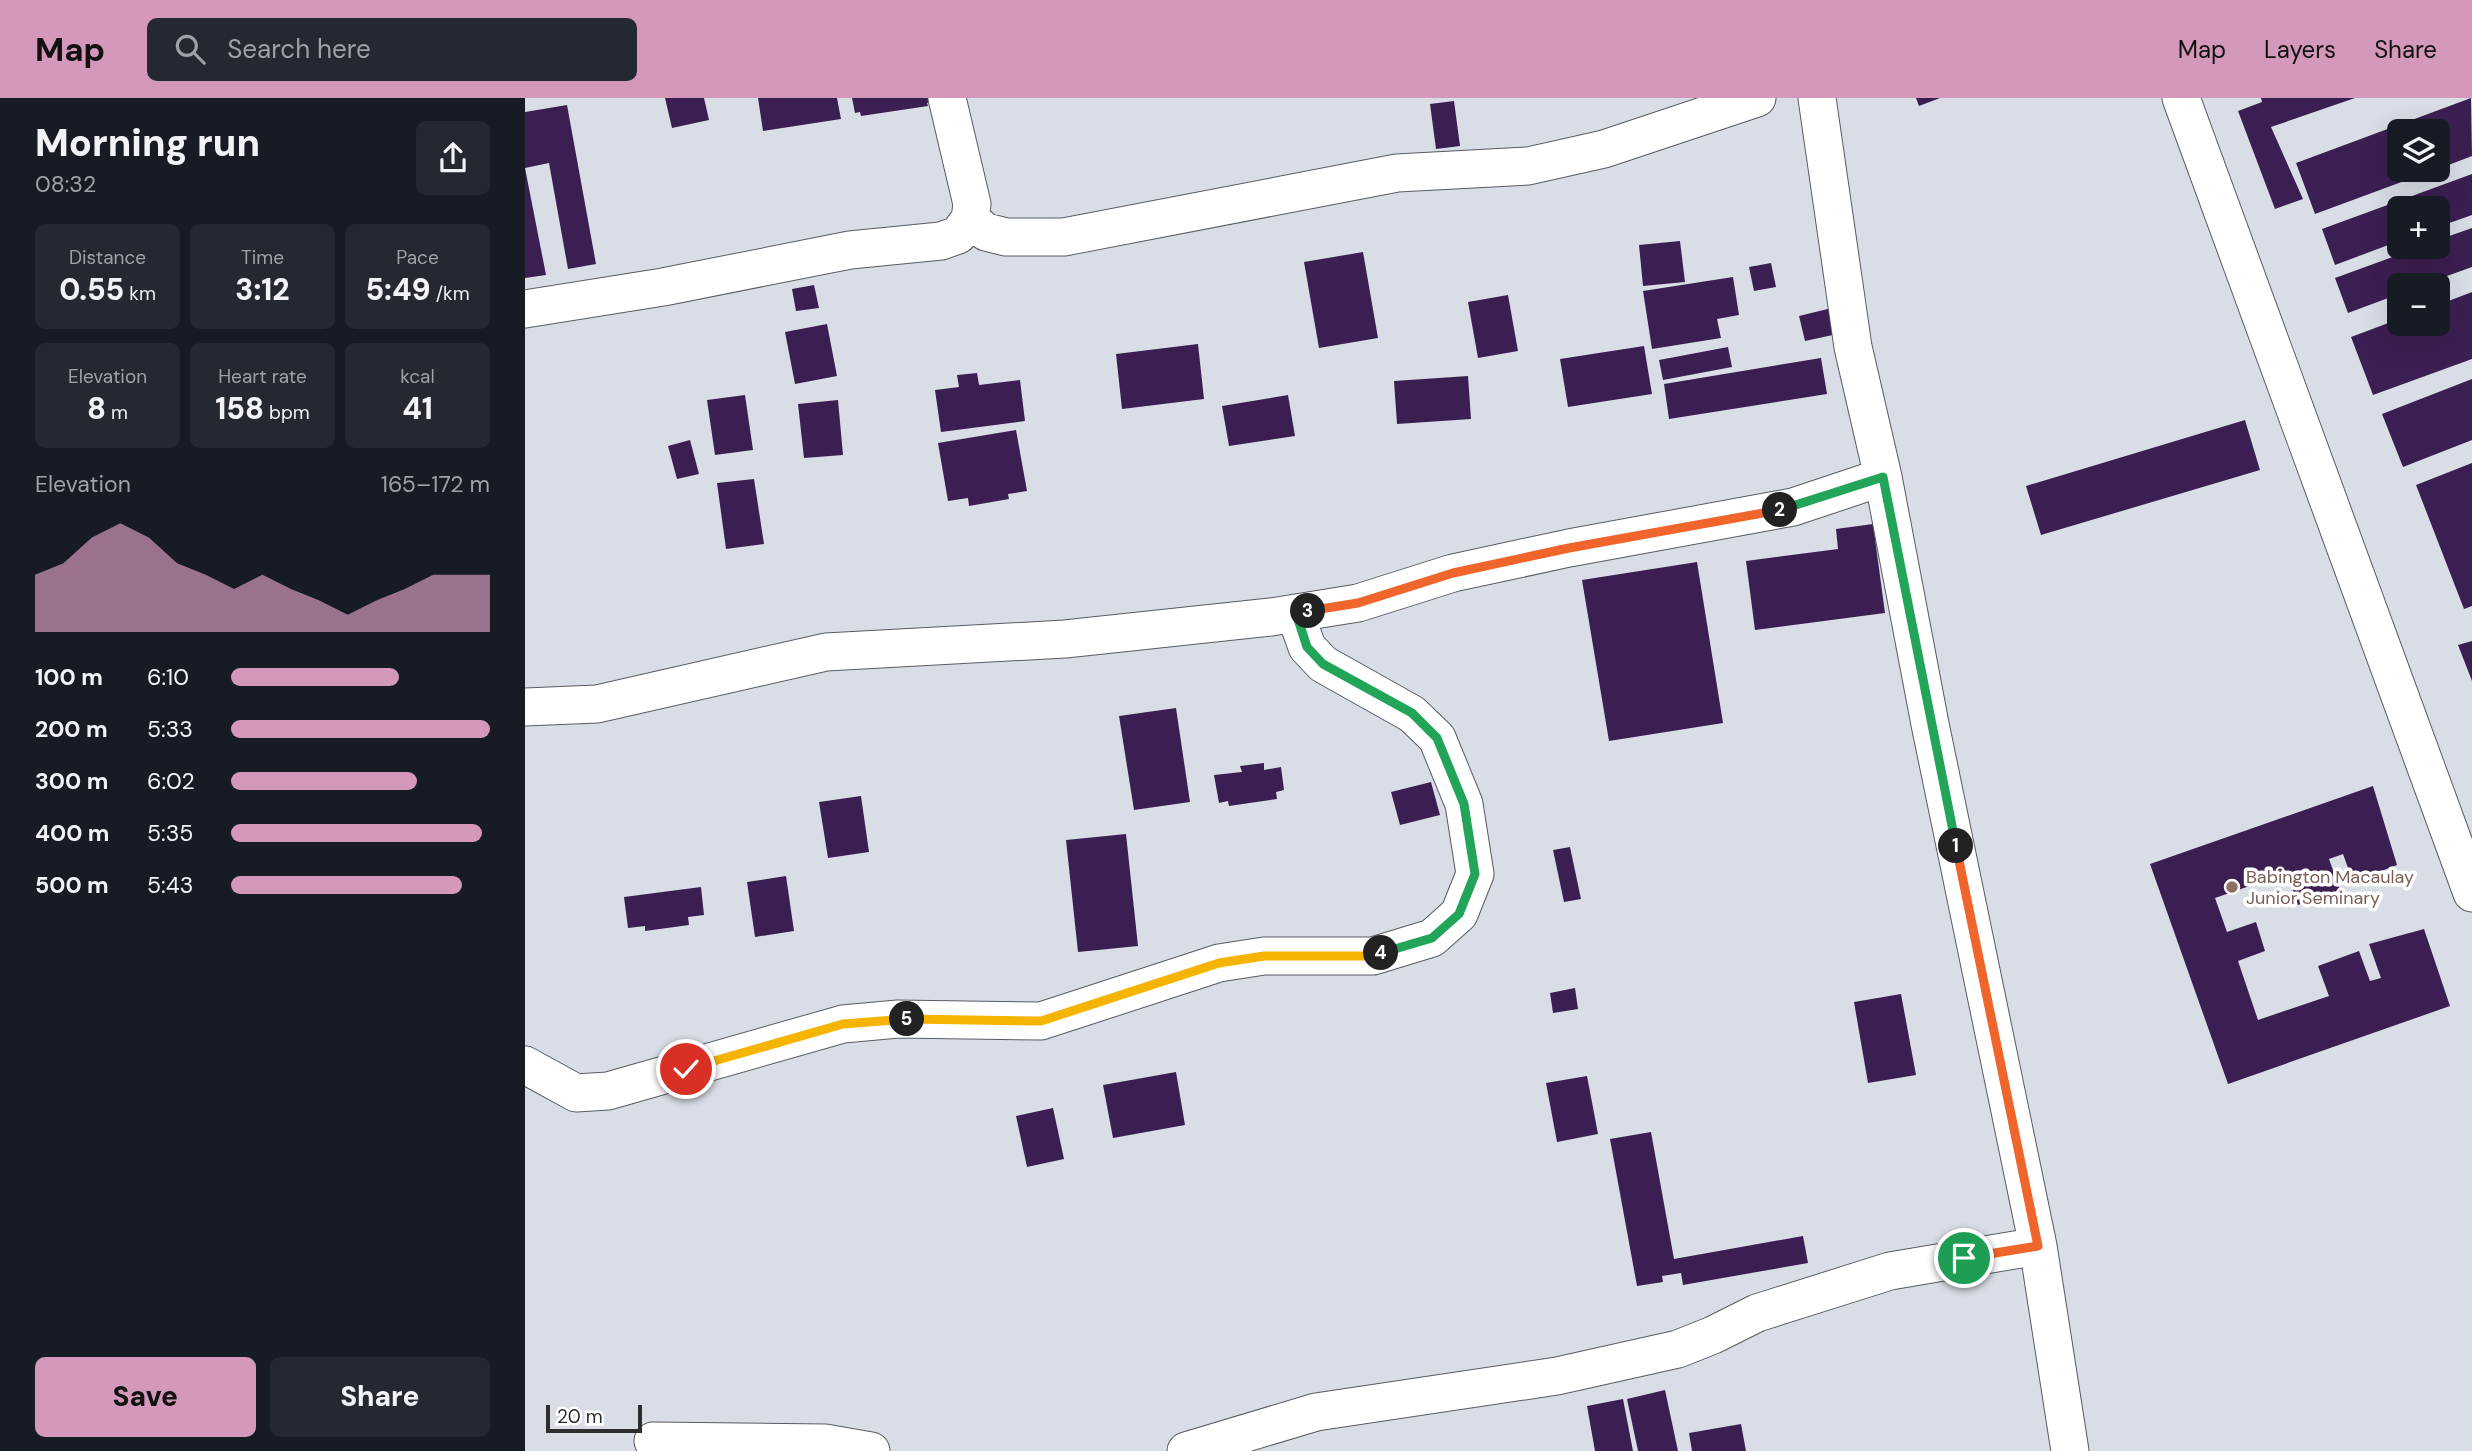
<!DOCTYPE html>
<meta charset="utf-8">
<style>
:root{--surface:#171b24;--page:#242831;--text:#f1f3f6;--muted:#9ea1a6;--accent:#d398ba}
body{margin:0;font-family:"DM Sans",sans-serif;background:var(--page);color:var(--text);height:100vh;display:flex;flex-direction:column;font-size:26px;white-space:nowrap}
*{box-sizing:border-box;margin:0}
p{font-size:23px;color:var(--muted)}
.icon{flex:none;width:38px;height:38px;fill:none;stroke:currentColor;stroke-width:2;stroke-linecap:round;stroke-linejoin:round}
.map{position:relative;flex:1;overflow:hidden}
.sheet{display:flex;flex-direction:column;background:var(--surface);width:525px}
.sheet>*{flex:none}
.buttons{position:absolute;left:1862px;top:21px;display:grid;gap:14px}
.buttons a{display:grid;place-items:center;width:63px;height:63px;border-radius:10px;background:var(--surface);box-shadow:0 7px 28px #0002;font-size:35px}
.scale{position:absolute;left:21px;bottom:18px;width:96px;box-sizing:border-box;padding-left:7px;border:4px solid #2b2d2f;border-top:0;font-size:19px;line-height:24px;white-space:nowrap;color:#2b2d2f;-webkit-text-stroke:5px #fff;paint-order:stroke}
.pin{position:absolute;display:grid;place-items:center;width:60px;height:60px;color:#fff;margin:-30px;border:4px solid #fff;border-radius:50%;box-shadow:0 2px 7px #0007}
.km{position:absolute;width:35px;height:35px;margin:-18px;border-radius:50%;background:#222;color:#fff;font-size:19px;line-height:35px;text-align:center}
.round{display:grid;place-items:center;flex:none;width:74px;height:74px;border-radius:10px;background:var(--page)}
.head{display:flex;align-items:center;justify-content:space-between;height:119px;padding:0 35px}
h1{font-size:38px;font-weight:800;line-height:52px}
.figures{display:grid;grid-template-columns:repeat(3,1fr);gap:10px;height:119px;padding:7px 35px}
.figures div{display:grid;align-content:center;border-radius:10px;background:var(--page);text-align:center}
.figures b{font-size:30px;font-weight:800}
.figures small{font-size:19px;font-weight:400}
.figures p{font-size:19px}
.chart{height:196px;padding:14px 35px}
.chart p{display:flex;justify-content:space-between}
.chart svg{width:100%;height:126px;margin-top:7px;fill:var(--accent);opacity:.7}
.button{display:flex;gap:14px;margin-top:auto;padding:14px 35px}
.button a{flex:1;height:80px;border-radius:10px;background:var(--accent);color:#111;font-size:28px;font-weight:800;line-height:80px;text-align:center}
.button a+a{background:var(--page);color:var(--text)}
ul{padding:0 35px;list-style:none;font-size:23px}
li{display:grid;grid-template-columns:112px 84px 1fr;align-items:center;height:52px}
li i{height:18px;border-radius:9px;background:var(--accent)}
header{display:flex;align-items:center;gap:42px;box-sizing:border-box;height:98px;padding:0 35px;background:var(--accent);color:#111}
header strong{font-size:33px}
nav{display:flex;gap:38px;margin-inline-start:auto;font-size:24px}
.search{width:490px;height:63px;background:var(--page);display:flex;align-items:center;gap:18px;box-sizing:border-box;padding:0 24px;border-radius:10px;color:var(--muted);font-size:26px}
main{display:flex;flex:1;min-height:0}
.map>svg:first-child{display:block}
.building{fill:#3c1f52}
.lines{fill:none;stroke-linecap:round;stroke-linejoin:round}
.minor-casing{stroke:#575b62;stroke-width:39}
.minor{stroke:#fff;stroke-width:37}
.split-1-casing{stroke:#fff;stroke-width:14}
.split-2-casing{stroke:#fff;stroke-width:14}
.split-3-casing{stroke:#fff;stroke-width:14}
.split-4-casing{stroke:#fff;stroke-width:14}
.split-5-casing{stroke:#fff;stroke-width:14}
.split-6-casing{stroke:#fff;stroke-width:14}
.split-1{stroke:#f0652b;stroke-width:9}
.split-2{stroke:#22a559;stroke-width:9}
.split-3{stroke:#f0652b;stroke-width:9}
.split-4{stroke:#22a559;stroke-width:9}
.split-5{stroke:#f5b400;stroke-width:9}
.split-6{stroke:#f5b400;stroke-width:9}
.education-dot{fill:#8d6e63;stroke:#fff;stroke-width:2.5}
.labels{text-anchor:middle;stroke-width:7;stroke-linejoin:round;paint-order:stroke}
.education-label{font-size:18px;fill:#785e54;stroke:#fff;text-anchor:start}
</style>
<header>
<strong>Map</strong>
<div class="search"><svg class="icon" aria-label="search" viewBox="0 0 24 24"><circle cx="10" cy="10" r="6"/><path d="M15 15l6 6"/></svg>Search here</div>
<nav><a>Map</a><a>Layers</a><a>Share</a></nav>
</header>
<main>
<section class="sheet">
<div class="head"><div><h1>Morning run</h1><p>08:32</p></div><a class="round"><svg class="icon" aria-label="share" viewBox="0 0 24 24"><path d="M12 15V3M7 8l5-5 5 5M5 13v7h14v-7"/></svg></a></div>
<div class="figures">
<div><p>Distance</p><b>0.55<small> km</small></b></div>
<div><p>Time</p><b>3:12</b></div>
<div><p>Pace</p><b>5:49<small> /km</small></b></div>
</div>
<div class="figures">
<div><p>Elevation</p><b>8<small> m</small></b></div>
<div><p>Heart rate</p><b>158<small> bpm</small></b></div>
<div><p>kcal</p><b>41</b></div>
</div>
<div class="chart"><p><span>Elevation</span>165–172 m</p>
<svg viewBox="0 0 160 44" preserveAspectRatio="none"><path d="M0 44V24L10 20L20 11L30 6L40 11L50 20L60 24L70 29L80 24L90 29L100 33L110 38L120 33L130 29L140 24L150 24L160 24V44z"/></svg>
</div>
<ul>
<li><b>100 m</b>6:10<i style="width:65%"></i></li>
<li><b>200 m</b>5:33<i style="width:100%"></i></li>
<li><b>300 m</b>6:02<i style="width:72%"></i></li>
<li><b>400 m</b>5:35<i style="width:97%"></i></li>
<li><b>500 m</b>5:43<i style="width:89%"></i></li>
</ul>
<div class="button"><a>Save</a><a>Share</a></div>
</section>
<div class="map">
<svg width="1947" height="1353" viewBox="0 0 1947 1353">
<rect width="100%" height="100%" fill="#d9dee6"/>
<path class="building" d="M140,0H179L184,22L147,30Z
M233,0H312L316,21L238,33Z
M327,0H412V3L402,5L403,8L336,18L335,14L330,15Z
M1391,0H1415L1394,8Z
M1736,0H1830L1746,29L1778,101L1750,111L1713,13L1737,4Z
M1946,0L1947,58L1913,71V33H1874V72H1909L1790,116L1771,65Z
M929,3L935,48L911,51L905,6Z
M42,7L71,166L43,171L24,65L0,70V14Z
M0,70L21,177L0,180Z
M1947,76V117L1913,129V110H1874V143L1810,167L1797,131Z
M1947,130V169L1897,187H1874V196L1823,215L1810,180L1895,149H1913V142Z
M1155,143L1160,184L1118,188L1114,147Z
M838,154L853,240L794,250L779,164Z
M1246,165L1251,189L1229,193L1224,169Z
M1208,179L1214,217L1192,221L1196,240L1127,251L1118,193Z
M289,187L294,210L271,213L267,191Z
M1947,194V261L1848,297L1826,239L1874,221V226H1913V207Z
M983,197L993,253L953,260L943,204Z
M1311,209L1317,235L1280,243L1274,218Z
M302,226L312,278L270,286L260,234Z
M673,246L679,301L597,311L591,256Z
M1119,248L1127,296L1043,309L1035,261Z
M1203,249L1207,269L1138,282L1134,262Z
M1296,260L1302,296L1144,321L1139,286Z
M452,275L454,287L495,282L500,323L416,334L410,292L434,289L432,277Z
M943,278L946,321L872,326L869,283Z
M1947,281V342L1878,369L1857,316Z
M220,297L228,352L190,357L182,302Z
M763,297L770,338L704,348L697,308Z
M313,302L318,357L279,360L273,306Z
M1720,322L1735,372L1516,437L1501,388Z
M491,332L502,393L483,396L484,401L444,408L443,400L423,403L413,345Z
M165,342L174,376L152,381L143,348Z
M1947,365V508L1939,511L1891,387Z
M229,381L239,446L201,451L192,385Z
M1348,426L1360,515L1230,532L1221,463L1313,451L1311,431Z
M1172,464L1198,625L1084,643L1057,482Z
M1947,543V583L1933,547Z
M651,610L665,704L609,712L594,618Z
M739,665V672L756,669L759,692L751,694L752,701L704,708L703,703L694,705L689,677L717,674L715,668Z
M906,684L915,717L875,727L866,694Z
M1848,688L1872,767L1828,784L1818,756L1804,761L1815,792L1773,807L1762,775L1690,800L1702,834L1731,824L1740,853L1713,863L1733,922L1804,898L1793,868L1834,853L1845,883L1856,880L1844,846L1899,831L1925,908L1703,986L1625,766Z
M336,698L344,754L303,760L294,704Z
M601,736L613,848L553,854L541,742Z
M1045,749L1056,801L1039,804L1028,752Z
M261,778L269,833L230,839L222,784Z
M176,789L179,817L163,819L164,827L120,833V828L103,830L99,799Z
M1050,890L1053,911L1028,915L1025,895Z
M1376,896L1391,977L1343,985L1329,904Z
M651,974L660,1027L588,1040L578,987Z
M1062,978L1073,1036L1032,1044L1021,985Z
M528,1010L539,1061L502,1069L491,1018Z
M1126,1034L1149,1161L1278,1138L1283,1165L1158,1187L1156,1175L1137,1178L1138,1184L1112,1188L1085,1041Z
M1140,1292L1153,1353H1113L1102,1301Z
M1098,1301L1108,1353H1070L1062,1308Z
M1216,1326L1221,1353H1167L1164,1335Z"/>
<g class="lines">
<defs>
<path id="minor" d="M1292,0L1328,249L1358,379L1405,626L1513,1148L1545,1353
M1656,0L1947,795
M445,121L461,134L481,139H539L872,75L1003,68L1079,51L1232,0
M0,211L138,189L325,152L416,143L433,137L445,121L447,106L422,0
M0,609L72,606L301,554L540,541L746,519L833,505L928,475L1044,450L1268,409L1358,379
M0,967L51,995L83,993L318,926L373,921L516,923L694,865L739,858H848L907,840L934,816L950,776L939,706L912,640L887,616L798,566L782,549L770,515
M128,1343L300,1345L346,1353
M661,1353L791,1314L1032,1278L1153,1251L1188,1237L1232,1215L1365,1173L1513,1148"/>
</defs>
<use href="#minor" class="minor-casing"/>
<use href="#minor" class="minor"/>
</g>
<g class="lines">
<defs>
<path id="split-1" d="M1431,748L1513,1148L1439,1160"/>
<path id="split-2" d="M1255,412L1358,379L1431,748"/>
<path id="split-3" d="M783,513L833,505L928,475L1044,450L1255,412"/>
<path id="split-4" d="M783,513L771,515L782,549L798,566L887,615L912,640L939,706L950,776L934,816L907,840L856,855"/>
<path id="split-5" d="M382,921L516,923L694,865L739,858H848L856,855"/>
<path id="split-6" d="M161,971L318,926L382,921"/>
</defs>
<use href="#split-1" class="split-1-casing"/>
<use href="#split-2" class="split-2-casing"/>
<use href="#split-3" class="split-3-casing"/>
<use href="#split-4" class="split-4-casing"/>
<use href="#split-5" class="split-5-casing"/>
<use href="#split-6" class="split-6-casing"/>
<use href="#split-1" class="split-1"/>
<use href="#split-2" class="split-2"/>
<use href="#split-3" class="split-3"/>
<use href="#split-4" class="split-4"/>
<use href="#split-5" class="split-5"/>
<use href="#split-6" class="split-6"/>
</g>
<circle class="education-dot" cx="1707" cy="789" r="7"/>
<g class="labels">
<g class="education-label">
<text x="1721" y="785">Babington Macaulay<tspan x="1721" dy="21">Junior Seminary</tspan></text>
</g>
</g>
</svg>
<div class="buttons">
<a><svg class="icon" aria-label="layers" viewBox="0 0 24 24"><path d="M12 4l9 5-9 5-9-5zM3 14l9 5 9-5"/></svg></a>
<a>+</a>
<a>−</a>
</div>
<div class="scale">20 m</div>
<div class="pin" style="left:1439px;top:1160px;background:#1e9e55"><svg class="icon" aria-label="arrive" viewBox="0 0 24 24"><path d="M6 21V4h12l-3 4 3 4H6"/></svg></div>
<div class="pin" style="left:161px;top:971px;background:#d93025"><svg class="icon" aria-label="check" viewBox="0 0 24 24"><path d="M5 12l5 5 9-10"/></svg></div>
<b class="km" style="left:1431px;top:748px">1</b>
<b class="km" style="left:1255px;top:412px">2</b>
<b class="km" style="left:783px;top:513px">3</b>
<b class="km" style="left:856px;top:855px">4</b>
<b class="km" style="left:382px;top:921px">5</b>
</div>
</main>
